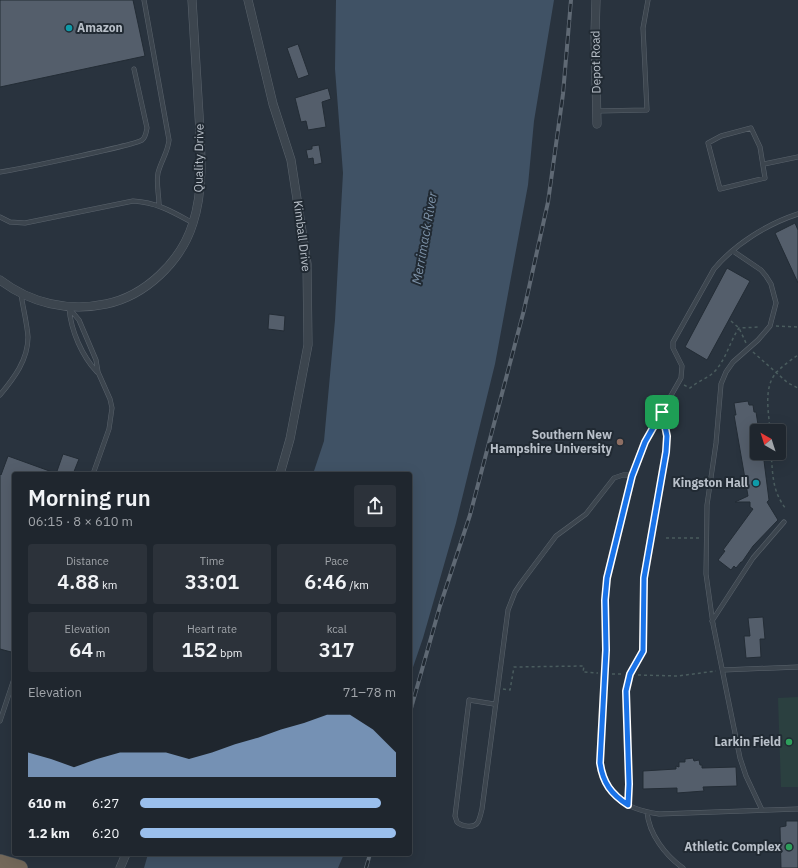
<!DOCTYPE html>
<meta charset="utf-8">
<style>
:root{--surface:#1f262e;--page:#2c323a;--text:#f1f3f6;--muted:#a1a5aa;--line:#3c434a;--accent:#9abfed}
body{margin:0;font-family:"IBM Plex Sans",sans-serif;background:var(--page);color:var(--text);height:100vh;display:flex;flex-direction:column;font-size:15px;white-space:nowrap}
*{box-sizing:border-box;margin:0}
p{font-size:13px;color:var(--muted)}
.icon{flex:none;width:22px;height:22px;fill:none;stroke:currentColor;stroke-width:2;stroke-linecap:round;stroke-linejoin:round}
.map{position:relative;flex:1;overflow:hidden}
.drawer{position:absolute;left:12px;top:472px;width:400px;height:384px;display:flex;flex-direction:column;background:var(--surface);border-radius:4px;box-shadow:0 4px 16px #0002,0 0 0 1px var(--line)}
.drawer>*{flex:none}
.needle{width:26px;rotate:321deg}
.fabs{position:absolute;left:750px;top:424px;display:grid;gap:8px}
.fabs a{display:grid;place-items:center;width:36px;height:36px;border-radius:4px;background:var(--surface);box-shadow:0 4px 16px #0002,0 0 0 1px var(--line);font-size:20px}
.pin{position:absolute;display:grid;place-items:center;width:34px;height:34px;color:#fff;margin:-17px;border-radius:8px;box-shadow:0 2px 6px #0006}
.round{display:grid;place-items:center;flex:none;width:42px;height:42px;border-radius:4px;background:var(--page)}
.headline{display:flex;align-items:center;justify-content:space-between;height:68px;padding:0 16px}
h1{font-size:22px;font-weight:600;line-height:30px}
.figures{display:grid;grid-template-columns:repeat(3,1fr);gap:6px;height:68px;padding:4px 16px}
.figures div{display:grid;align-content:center;border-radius:4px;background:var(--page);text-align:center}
.figures b{font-size:20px;font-weight:600}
.figures small{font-size:11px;font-weight:400}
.figures p{font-size:11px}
.chart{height:112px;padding:8px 16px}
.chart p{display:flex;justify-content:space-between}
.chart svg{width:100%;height:72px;margin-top:4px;fill:var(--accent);opacity:.7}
ul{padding:0 16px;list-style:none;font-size:13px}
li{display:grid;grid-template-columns:64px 48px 1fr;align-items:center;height:30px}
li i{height:10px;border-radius:5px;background:var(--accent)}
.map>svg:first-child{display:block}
.green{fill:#2b4040}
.water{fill:#405265}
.building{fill:#545e6b;stroke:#232c35}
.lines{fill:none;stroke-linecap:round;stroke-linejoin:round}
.lane-casing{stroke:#5a636c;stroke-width:5}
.street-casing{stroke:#5a636c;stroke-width:9}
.highway-casing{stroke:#475059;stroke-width:16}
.path{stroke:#4a5c5e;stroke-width:1.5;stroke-dasharray:3 3;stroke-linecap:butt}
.lane{stroke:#3c454e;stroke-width:4}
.street{stroke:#3c454e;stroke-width:8}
.highway{stroke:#73685a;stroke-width:15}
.rail-casing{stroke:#5f6974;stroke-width:4}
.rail{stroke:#212a33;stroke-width:2.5;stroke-dasharray:8;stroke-linecap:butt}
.route-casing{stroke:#fff;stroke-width:8}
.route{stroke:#1a73e8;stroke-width:5}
.culture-dot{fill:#0f9aa8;stroke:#212a33;stroke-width:1.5}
.education-dot{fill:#8d6e63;stroke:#212a33;stroke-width:1.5}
.leisure-dot{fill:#2e9e5b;stroke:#212a33;stroke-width:1.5}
.labels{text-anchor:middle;stroke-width:4;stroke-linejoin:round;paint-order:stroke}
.poi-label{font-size:12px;font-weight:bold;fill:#b9c0c9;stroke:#212a33;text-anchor:end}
.street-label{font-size:12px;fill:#b9c0c9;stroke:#212a33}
.water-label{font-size:13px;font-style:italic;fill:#7d92a8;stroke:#212a33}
</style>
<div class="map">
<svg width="798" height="868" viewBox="0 0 798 868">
<rect width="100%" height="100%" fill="#29333e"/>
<path class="green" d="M798,697V787H781L778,698Z"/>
<path class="water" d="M336,0H554L534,121L528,185L495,364L456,523L423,638L410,676V474H313L324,441L335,320L339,245L343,173L335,69Z
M148,854H344L338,868H144Z"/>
<path class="building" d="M0,0H133L145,56L0,87Z
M298,44L309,75L298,79L287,48Z
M328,88L331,99L322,102L326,127L308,130L306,121L301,122L295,98Z
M319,145L322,163L314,165L313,158L308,159L306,150L312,149V146Z
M795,223L798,230V283L775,233Z
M727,268L750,281L707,360L685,347Z
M269,314L285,316L284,331L268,329Z
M748,401L749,405H753L754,412H756L759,431H757V453H763L769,500L767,502L778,520L753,546L742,562H741L736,568L734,566L731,570L718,560L725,551L723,550L753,509L750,507V502H735L748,496L734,415H736L734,403Z
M63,454L79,459L73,474H56Z
M8,456L55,473L14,474V643L11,652L0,649V474L1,475Z
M763,617L765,639H760L761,657L746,658L744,636H750L748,618Z
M693,758L694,761L699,760L700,765H702V768L736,767L737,786L703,787L704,791L677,793V788L643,789V771L676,769V766L679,767V762H685V759Z
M786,821H798V868H781L780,827L786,826Z"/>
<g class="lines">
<defs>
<path id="lane" d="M144,0L169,140C168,152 161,161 158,173C156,183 159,195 159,205
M597,111L647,110L643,28L648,0
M751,128L760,147L765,178L720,189L708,143L721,136Z
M764,164L798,157
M0,172C15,170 136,145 142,140C146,137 146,132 147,128L134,69
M798,214C767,224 735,244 714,269L673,342V348L682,366L681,378L653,427L638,457L632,475L607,578L605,600L606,650L600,754C600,793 623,809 659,814L798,809
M0,217L10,222L25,223L133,201C156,202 173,212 193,223
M733,251L761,270L766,276L771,284L776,303L770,326L758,340L733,362L726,372L721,384L716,443L707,505L706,574L713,624L740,758L746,776L762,810
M69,308L79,320L96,360L98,372L110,399L112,408L109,429L93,474
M69,308C71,331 82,356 97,372
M0,395C14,378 28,360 28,337C27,323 23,308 21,294
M712,621L753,558L784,522
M723,670L798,667
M494,704L469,700L455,816L457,822C461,826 474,829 478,822C480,818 481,813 482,809L508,610L515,592L521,583L556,536L586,514L614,478L623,475H632
M0,721L14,679
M628,805L629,784L626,691L631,674L643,651L644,578L666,452L667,437L662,412
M647,812C649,834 665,855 683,868"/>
<path id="street" d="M248,0L273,104L291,160L307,264L308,345L290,439L280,474
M596,0L595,34L597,124
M0,280C30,303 68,312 106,304C145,296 181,262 193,223C204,189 201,151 199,115C197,77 194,38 192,0
M120,868L126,854"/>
<path id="highway" d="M0,862L20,868"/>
</defs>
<use href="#lane" class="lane-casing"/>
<use href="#street" class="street-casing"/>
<use href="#highway" class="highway-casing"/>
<path class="path" d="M731,321L739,328L746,343
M776,326L798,327
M753,352L788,383L798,388
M684,385L690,388C698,381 709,378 716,370C727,357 730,341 739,328L760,327
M770,431C769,413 763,388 776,373C782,366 791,360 798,355
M771,453C773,475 772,491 786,509
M666,538H700
M612,674H624
M638,675L678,676L716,671
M503,689L510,690L514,667L584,666L583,672L598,673"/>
<use href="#lane" class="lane"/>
<use href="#street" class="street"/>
<use href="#highway" class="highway"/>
<defs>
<path id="rail" d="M410,712L440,606L470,515L524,310L548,202L563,94L571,0
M366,868L370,854"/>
</defs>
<use href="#rail" class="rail-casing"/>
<use href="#rail" class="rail"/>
</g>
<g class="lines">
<defs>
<path id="route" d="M662,412L667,436L666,452L644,578L643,651L630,674L626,691L629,784L628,805C611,794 603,783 600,763L606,650L605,600L607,578L632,476L645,442Z"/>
</defs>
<use href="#route" class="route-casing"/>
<use href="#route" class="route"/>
</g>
<g class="culture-dot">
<circle cx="69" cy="28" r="4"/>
<circle cx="756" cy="483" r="4"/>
</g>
<circle class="education-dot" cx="620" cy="442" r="4"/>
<g class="leisure-dot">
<circle cx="789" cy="742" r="4"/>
<circle cx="789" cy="847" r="4"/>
</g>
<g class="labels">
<g class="poi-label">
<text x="77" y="32" text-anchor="start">Amazon</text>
<text x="612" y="439">Southern New<tspan x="612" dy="14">Hampshire University</tspan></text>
<text x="748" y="487">Kingston Hall</text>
<text x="781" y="746">Larkin Field</text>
<text x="781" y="851">Athletic Complex</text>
</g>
<g class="street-label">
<text transform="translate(596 62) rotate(-91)" y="4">Depot Road</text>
<text transform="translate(199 158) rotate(-89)" y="4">Quality Drive</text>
<text transform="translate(302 236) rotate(83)" y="4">Kimball Drive</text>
</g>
<g class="water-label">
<text transform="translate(424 238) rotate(-80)" y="5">Merrimack River</text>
</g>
</g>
</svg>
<div class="fabs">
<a><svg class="needle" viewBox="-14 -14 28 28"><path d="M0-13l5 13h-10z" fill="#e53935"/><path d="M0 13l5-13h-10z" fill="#a1a5aa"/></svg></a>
</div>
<div class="pin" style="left:662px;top:412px;background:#1e9e55"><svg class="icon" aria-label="arrive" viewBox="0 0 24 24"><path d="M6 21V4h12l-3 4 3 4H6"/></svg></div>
<section class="drawer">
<div class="headline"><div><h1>Morning run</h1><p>06:15 · 8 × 610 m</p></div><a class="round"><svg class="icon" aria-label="share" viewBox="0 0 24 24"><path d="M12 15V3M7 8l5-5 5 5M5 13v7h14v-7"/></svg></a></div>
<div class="figures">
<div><p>Distance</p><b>4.88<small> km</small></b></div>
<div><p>Time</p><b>33:01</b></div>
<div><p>Pace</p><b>6:46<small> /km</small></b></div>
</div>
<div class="figures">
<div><p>Elevation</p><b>64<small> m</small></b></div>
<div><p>Heart rate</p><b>152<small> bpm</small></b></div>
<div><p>kcal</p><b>317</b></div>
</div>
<div class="chart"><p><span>Elevation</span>71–78 m</p>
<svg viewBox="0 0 160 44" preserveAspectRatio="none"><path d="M0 44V29L10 33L20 38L30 33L40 29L50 29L60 29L70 33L80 29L90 24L100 20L110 15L120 11L130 6L140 6L150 15L160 29V44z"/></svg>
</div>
<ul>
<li><b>610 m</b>6:27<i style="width:94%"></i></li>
<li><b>1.2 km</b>6:20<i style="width:100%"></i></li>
</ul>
</section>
</div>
